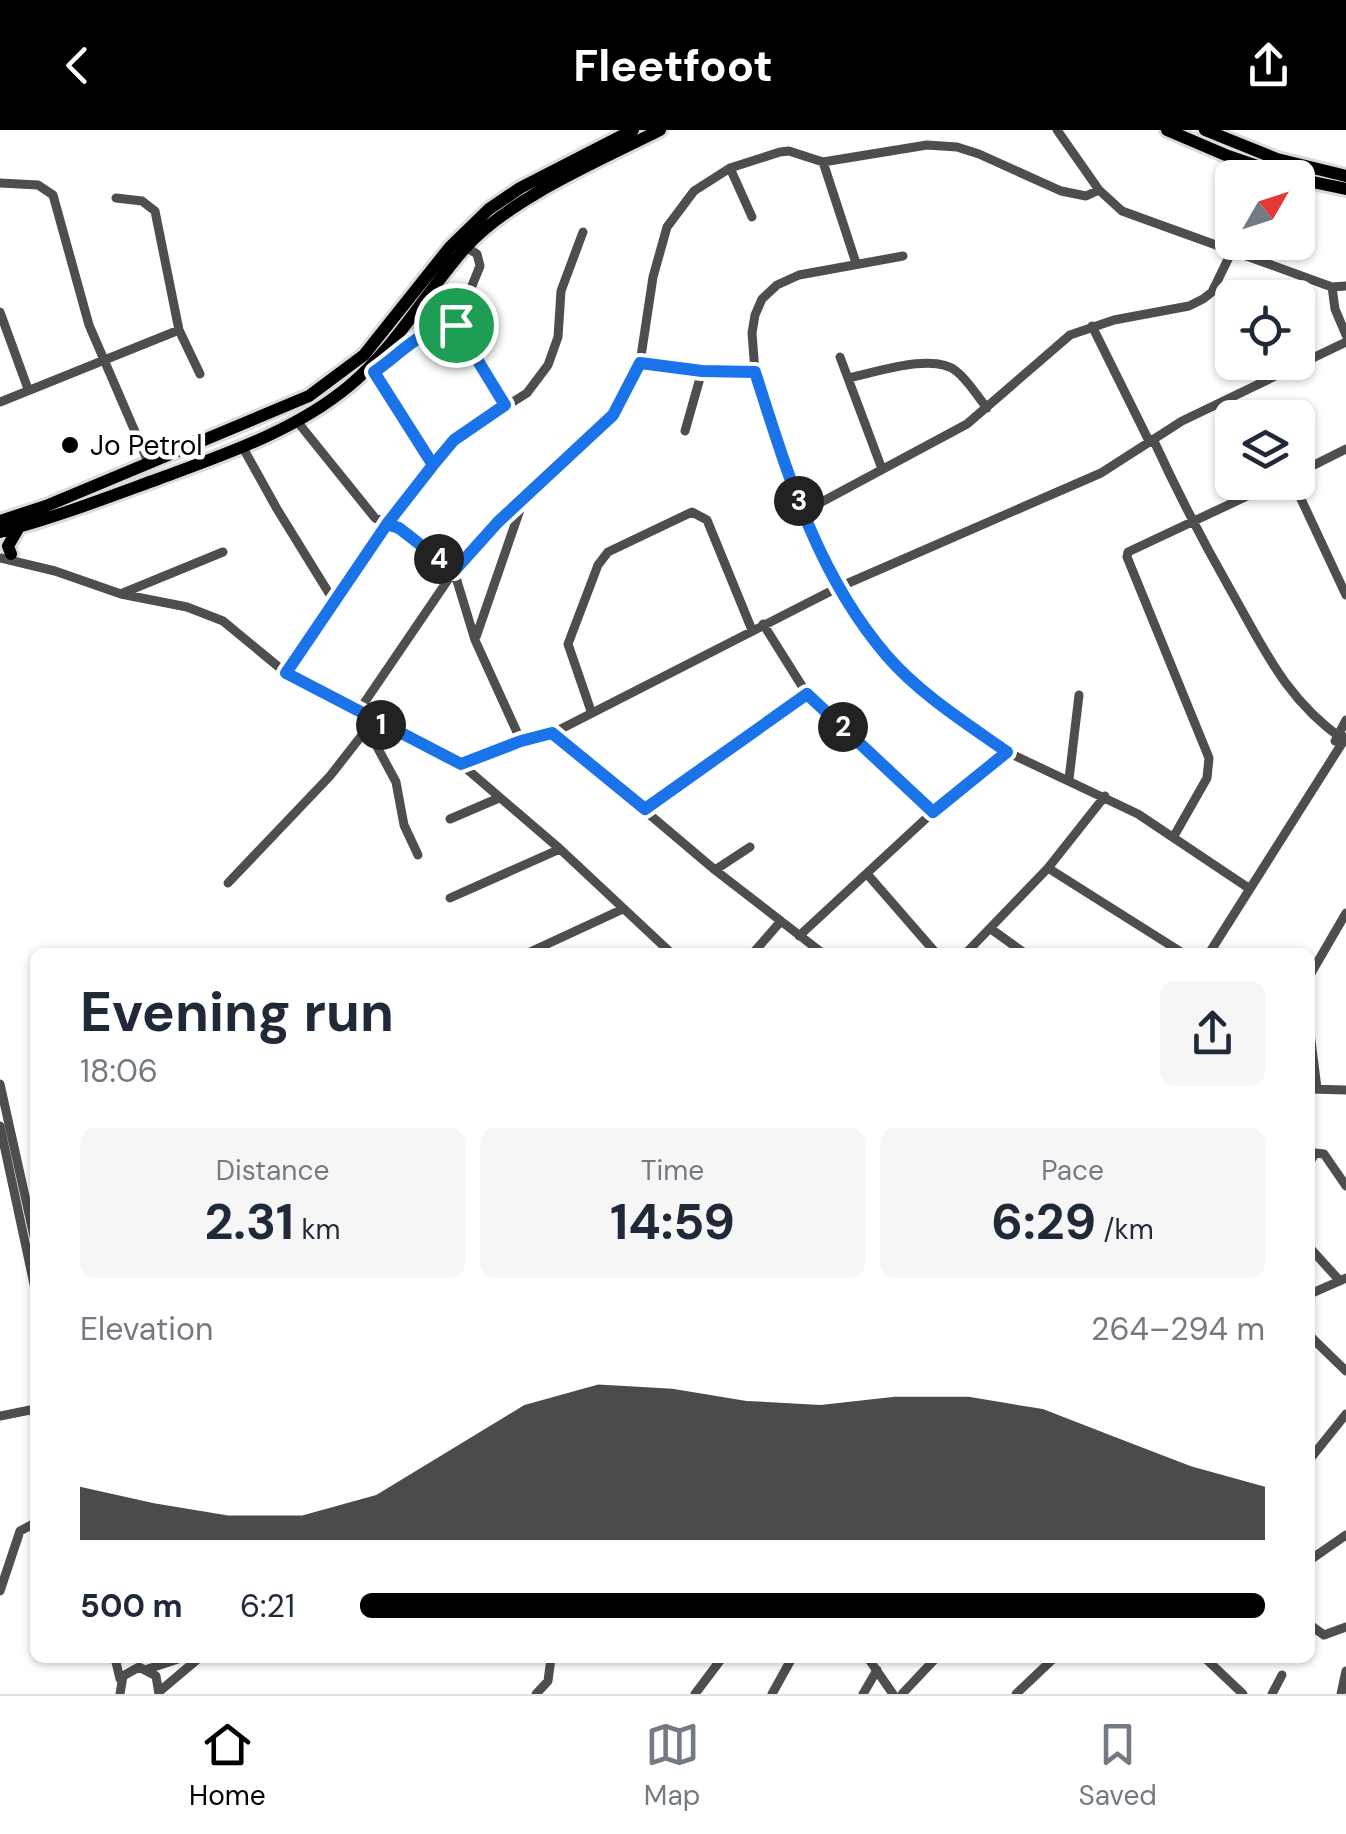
<!DOCTYPE html>
<meta charset="utf-8">
<style>
:root{--surface:#fff;--page:#f6f6f7;--text:#1f2937;--muted:#747a83;--line:#e0e1e3;--accent:#000}
body{margin:0;font-family:"DM Sans",sans-serif;background:var(--page);color:var(--text);height:100vh;display:flex;flex-direction:column;font-size:38px;white-space:nowrap}
*{box-sizing:border-box;margin:0}
p{font-size:32px;color:var(--muted)}
.icon{flex:none;width:55px;height:55px;fill:none;stroke:currentColor;stroke-width:2;stroke-linecap:round;stroke-linejoin:round}
.map{position:relative;flex:1;overflow:hidden}
.details{position:absolute;left:30px;top:818px;width:1285px;height:715px;display:flex;flex-direction:column;background:var(--surface);border-radius:15px;box-shadow:0 2px 8px #0004}
.details>*{flex:none}
.needle{width:65px;rotate:51deg}
.tools{position:absolute;left:1215px;top:30px;display:grid;gap:20px}
.tools a{display:grid;place-items:center;width:100px;height:100px;border-radius:15px;background:var(--surface);box-shadow:0 2px 8px #0004;font-size:50px}
.pin{position:absolute;display:grid;place-items:center;width:85px;height:85px;color:#fff;margin:-42px;border:5px solid #fff;border-radius:50%;box-shadow:0 2px 10px #0007}
.km{position:absolute;width:50px;height:50px;margin:-25px;border-radius:50%;background:#222;color:#fff;font-size:28px;line-height:50px;text-align:center}
.round{display:grid;place-items:center;flex:none;width:105px;height:105px;border-radius:15px;background:var(--page)}
.overview{display:flex;align-items:center;justify-content:space-between;height:170px;padding:0 50px}
h1{font-size:55px;font-weight:700;line-height:75px}
.stats{display:grid;grid-template-columns:repeat(3,1fr);gap:15px;height:170px;padding:10px 50px}
.stats div{display:grid;align-content:center;border-radius:15px;background:var(--page);text-align:center}
.stats b{font-size:50px;font-weight:700}
.stats small{font-size:28px;font-weight:400}
.stats p{font-size:28px}
.chart{height:280px;padding:20px 50px}
.chart p{display:flex;justify-content:space-between}
.chart svg{width:100%;height:180px;margin-top:10px;fill:var(--accent);opacity:.7}
ul{padding:0 50px;list-style:none;font-size:32px}
li{display:grid;grid-template-columns:160px 120px 1fr;align-items:center;height:75px}
li i{height:25px;border-radius:12px;background:var(--accent)}
header{display:flex;justify-content:space-between;align-items:center;height:130px;padding:0 50px;background:var(--accent);color:#fff;font-size:45px;font-weight:700}
.tabs{display:flex;justify-content:space-around;align-items:center;height:140px;border-top:2px solid var(--line);background:var(--surface);font-size:28px;color:var(--muted)}
.tabs a{display:grid;justify-items:center;gap:5px}
.tabs .selected{color:var(--accent)}
.map>svg:first-child{display:block}
.lines{fill:none;stroke-linecap:round;stroke-linejoin:round}
.highway-casing{stroke:#dbdbdb;stroke-width:18}
.minor{stroke:#4e4e4e;stroke-width:9}
.highway{stroke:#000;stroke-width:12}
.route-casing{stroke:#fff;stroke-width:20}
.route{stroke:#1a73e8;stroke-width:12}
.poi-dot{fill:#000;stroke:#fff;stroke-width:4}
.labels{text-anchor:middle;stroke-width:9;stroke-linejoin:round;paint-order:stroke}
.poi-label{font-size:28px;fill:#000;stroke:#fff;text-anchor:start}
</style>
<header><svg class="icon" aria-label="back" viewBox="0 0 24 24"><path d="M15 5l-7 7 7 7"/></svg>Fleetfoot<svg class="icon" aria-label="share" viewBox="0 0 24 24"><path d="M12 15V3M7 8l5-5 5 5M5 13v7h14v-7"/></svg></header>
<div class="map">
<svg width="1346" height="1564" viewBox="0 0 1346 1564">
<rect width="100%" height="100%" fill="#fff"/>
<g class="lines">
<defs>
<path id="highway" d="M1167,0L1228,26L1292,48
M1205,0L1277,29L1346,46
M1298,49L1346,59
M0,391L46,376L309,266L364,225L450,117L489,79L520,58L633,0
M0,402C54,388 106,368 158,349C223,325 295,301 349,256C396,217 426,162 466,117C510,68 601,30 660,0
M11,424L8,416L19,397"/>
</defs>
<use href="#highway" class="highway-casing"/>
<path class="minor" d="M1057,0L1099,60L1122,81L1332,157L1346,156
M823,32L856,133
M730,38L752,87
M0,53L38,55L53,65L89,195L149,334
M116,68L142,71L155,81L179,200L200,244
M466,117L477,124L480,136L456,195L505,275
M903,126L799,145L777,155L762,169L755,185L752,203L755,242L803,382L837,458L888,527L937,573L1007,622L1138,684L1250,759
M1332,157L1335,179L1346,205
M0,182L28,259
M1092,196L1149,311
M840,227L882,339
M640,233L702,241L755,242
M366,241L374,242L433,335
M374,242C402,223 420,198 456,195
M848,248C874,243 934,222 956,241C968,250 977,266 987,278
M0,272L179,200
M296,290L375,388L399,398L454,441L475,510L521,611
M685,301L702,241
M1153,309C1177,361 1202,410 1230,459C1264,519 1286,570 1344,610
M242,316L277,379L335,473
M1298,343L1346,319
M1293,352L1346,465
M803,382L967,294L1070,205L1114,190L1189,176L1203,169L1212,162L1232,121
M0,428L55,441L121,464L187,477L223,491L286,543L461,634L560,719L670,822
M123,463L223,422
M763,494L807,564L933,682
M476,507L523,371
M286,543L387,394L454,309L527,263L548,235L558,207L561,161L583,102
M591,581L568,514L598,435L608,422L692,382L707,390L752,500
M358,582L454,441L499,392L613,285L640,233L653,147L667,97L694,61L730,38L780,22L789,21L823,32L927,15L957,17L979,24L1061,61L1086,66L1099,60
M368,600L396,652L404,695L418,725
M553,603L715,740L821,822
M1335,611L1346,590
M461,634L521,611L553,603L837,458L1101,343L1182,291L1346,212
M1069,649L1079,565
M645,679L807,564
M450,689L499,668
M1174,706L1207,648L1209,628L1127,427L1128,422L1277,352
M1048,738L1181,822
M715,740L750,717
M868,745L935,822
M228,753L330,646L373,591
M450,768L560,719
M991,799L1023,822
M799,806L933,682L1007,622
M530,822L623,779
M754,822L781,791
M967,822L1048,738L1105,666
M1210,822L1346,607
M1310,845L1346,783
M1310,903L1317,958
M0,954L35,1111
M1310,959L1346,960
M0,996L35,1159
M1310,1032L1315,1023L1324,1024L1346,1056
M1310,1118L1340,1151
M1310,1164L1346,1148
M1310,1206L1346,1241
M0,1286L35,1279
M1310,1329L1346,1284
M1310,1430L1346,1405
M0,1461L20,1401L35,1393
M1310,1495L1324,1505L1346,1497
M115,1528L120,1549
M868,1528L893,1564
M1205,1528L1243,1564
M148,1539L181,1528
M160,1561L199,1528
M120,1564L123,1546L139,1537L156,1546L159,1564
M536,1564L548,1551L551,1528
M695,1564L722,1528
M772,1564L792,1528
M863,1564L877,1540
M902,1564L936,1528
M1016,1564L1054,1528
M1272,1564L1282,1545
M1341,1564L1346,1541"/>
<use href="#highway" class="highway"/>
</g>
<g class="lines">
<defs>
<path id="route" d="M456,195L505,275L454,310L433,335L387,394L286,543L461,634L521,611L552,603L645,679L807,564L933,682L1007,622C966,593 921,565 887,526C817,445 787,342 755,242L702,241L640,233L613,285L498,392L454,441L399,398L387,394L433,335L374,242C402,223 420,198 456,195"/>
</defs>
<use href="#route" class="route-casing"/>
<use href="#route" class="route"/>
</g>
<circle class="poi-dot" cx="70" cy="315" r="10"/>
<g class="labels">
<g class="poi-label">
<text x="90" y="325">Jo Petrol</text>
</g>
</g>
</svg>
<div class="tools">
<a><svg class="needle" viewBox="-14 -14 28 28"><path d="M0-13l5 13h-10z" fill="#e53935"/><path d="M0 13l5-13h-10z" fill="#747a83"/></svg></a>
<a><svg class="icon" aria-label="locate" viewBox="0 0 24 24"><circle cx="12" cy="12" r="6"/><path d="M12 2v4M12 18v4M2 12h4M18 12h4"/></svg></a>
<a><svg class="icon" aria-label="layers" viewBox="0 0 24 24"><path d="M12 4l9 5-9 5-9-5zM3 14l9 5 9-5"/></svg></a>
</div>
<div class="pin" style="left:456px;top:195px;background:#1e9e55"><svg class="icon" aria-label="arrive" viewBox="0 0 24 24"><path d="M6 21V4h12l-3 4 3 4H6"/></svg></div>
<b class="km" style="left:381px;top:595px">1</b>
<b class="km" style="left:843px;top:597px">2</b>
<b class="km" style="left:799px;top:371px">3</b>
<b class="km" style="left:439px;top:429px">4</b>
<section class="details">
<div class="overview"><div><h1>Evening run</h1><p>18:06</p></div><a class="round"><svg class="icon" aria-label="share" viewBox="0 0 24 24"><path d="M12 15V3M7 8l5-5 5 5M5 13v7h14v-7"/></svg></a></div>
<div class="stats">
<div><p>Distance</p><b>2.31<small> km</small></b></div>
<div><p>Time</p><b>14:59</b></div>
<div><p>Pace</p><b>6:29<small> /km</small></b></div>
</div>
<div class="chart"><p><span>Elevation</span>264–294 m</p>
<svg viewBox="0 0 160 44" preserveAspectRatio="none"><path d="M0 44V31L10 35L20 38L30 38L40 33L50 22L60 11L70 6L80 7L90 10L100 11L110 9L120 9L130 12L140 19L150 26L160 31V44z"/></svg>
</div>
<ul>
<li><b>500 m</b>6:21<i style="width:100%"></i></li>
</ul>
</section>
</div>
<nav class="tabs">
<a class="selected"><svg class="icon" aria-label="home" viewBox="0 0 24 24"><path d="M3 11l9-7 9 7M6 9v11h12V9"/></svg>Home</a>
<a><svg class="icon" aria-label="map" viewBox="0 0 24 24"><path d="M3 6l6-2 6 2 6-2v14l-6 2-6-2-6 2zM9 4v14M15 6v14"/></svg>Map</a>
<a><svg class="icon" aria-label="saved" viewBox="0 0 24 24"><path d="M7 4h10v16l-5-4-5 4z"/></svg>Saved</a>
</nav>
